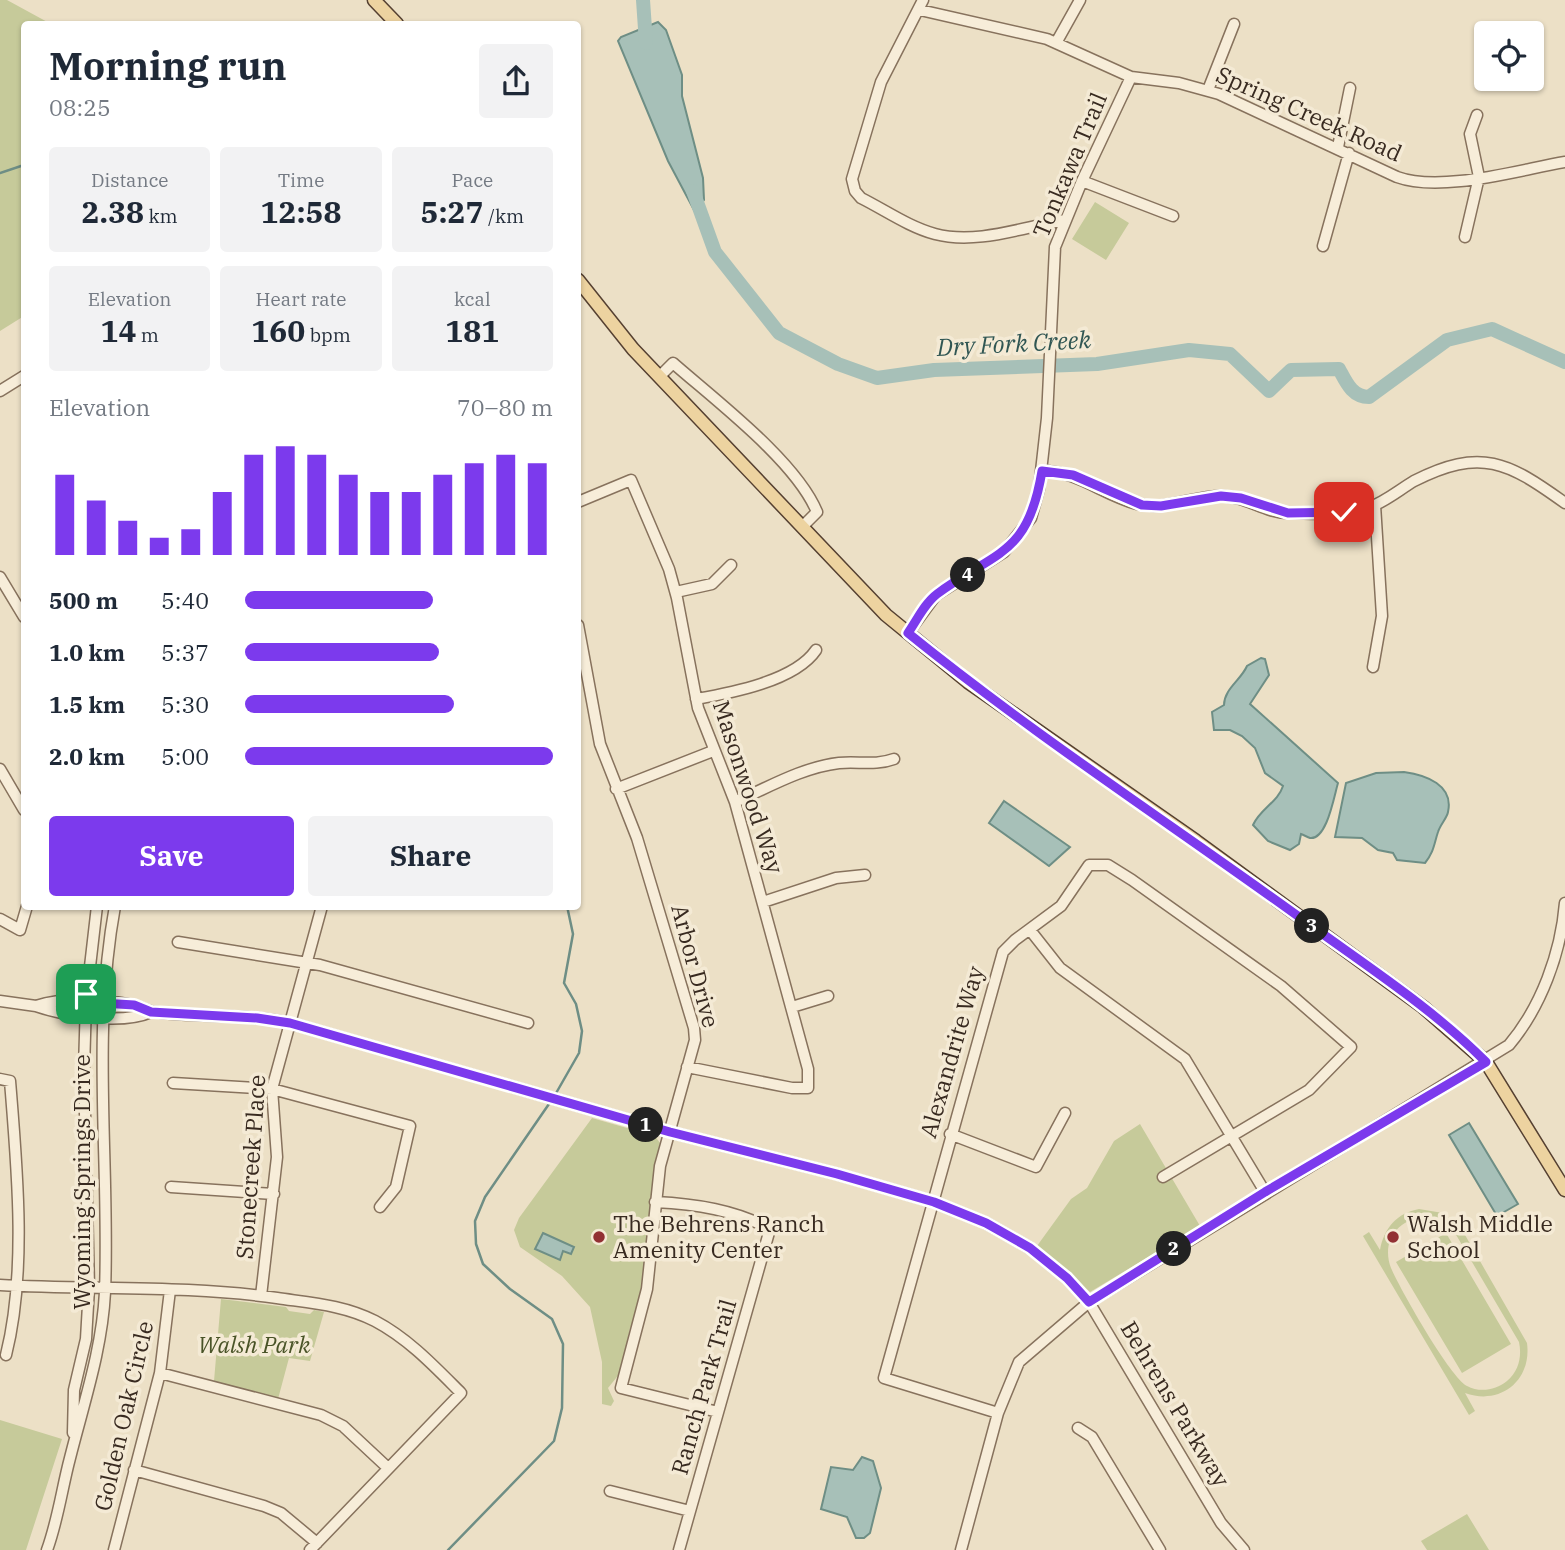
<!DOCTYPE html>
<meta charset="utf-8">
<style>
:root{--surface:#fff;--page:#f2f2f3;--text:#1f2937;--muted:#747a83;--accent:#7c3aed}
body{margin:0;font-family:"IBM Plex Serif",serif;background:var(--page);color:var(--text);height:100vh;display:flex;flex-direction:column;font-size:26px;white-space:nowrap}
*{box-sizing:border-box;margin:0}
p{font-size:23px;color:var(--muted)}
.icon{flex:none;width:38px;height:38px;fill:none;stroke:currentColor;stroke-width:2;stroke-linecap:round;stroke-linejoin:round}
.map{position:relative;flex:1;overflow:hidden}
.drawer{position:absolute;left:21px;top:21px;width:560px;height:889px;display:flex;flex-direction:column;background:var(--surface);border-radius:7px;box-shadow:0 2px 5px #0004}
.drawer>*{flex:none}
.buttons{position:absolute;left:1474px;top:21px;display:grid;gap:14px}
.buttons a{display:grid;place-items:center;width:70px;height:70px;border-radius:7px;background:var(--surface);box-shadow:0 2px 5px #0004;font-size:35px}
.pin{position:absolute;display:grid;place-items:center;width:60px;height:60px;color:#fff;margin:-30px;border-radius:14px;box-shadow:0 4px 10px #0006}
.km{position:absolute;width:35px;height:35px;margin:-18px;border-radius:50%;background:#222;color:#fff;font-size:19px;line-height:35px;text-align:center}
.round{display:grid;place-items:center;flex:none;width:74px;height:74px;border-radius:7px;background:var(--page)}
.headline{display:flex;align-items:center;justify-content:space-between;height:119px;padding:0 28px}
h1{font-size:38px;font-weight:700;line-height:52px}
.figures{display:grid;grid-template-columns:repeat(3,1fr);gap:10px;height:119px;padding:7px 28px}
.figures div{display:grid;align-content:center;border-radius:7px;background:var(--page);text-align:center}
.figures b{font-size:30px;font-weight:700}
.figures small{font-size:19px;font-weight:400}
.figures p{font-size:19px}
.chart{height:196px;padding:14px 28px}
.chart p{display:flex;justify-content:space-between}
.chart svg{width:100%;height:126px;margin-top:7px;stroke:var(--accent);stroke-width:6}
.cta{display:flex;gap:14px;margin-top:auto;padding:14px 28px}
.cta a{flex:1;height:80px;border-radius:7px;background:var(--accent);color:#fff;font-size:28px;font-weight:700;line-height:80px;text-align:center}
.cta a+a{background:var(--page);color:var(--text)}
ul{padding:0 28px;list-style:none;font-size:23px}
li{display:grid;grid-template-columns:112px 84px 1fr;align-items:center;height:52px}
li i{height:18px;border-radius:9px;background:var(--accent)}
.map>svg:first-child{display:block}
.green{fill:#c6ca9a;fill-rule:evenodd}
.water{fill:#a7c0b8;stroke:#6e8e85;stroke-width:2}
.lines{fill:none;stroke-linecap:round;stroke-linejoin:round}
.stream{stroke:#6e8e85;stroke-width:2.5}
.river{stroke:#a7c0b8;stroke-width:14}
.minor-casing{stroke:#87725d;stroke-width:13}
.major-casing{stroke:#554031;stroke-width:15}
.minor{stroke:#f7edd9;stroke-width:10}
.major{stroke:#edd3a0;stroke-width:12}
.route-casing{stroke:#fff;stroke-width:14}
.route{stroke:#7c3aed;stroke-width:9}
.poi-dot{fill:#923033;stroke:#f4ead5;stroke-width:2.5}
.labels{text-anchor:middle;stroke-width:7;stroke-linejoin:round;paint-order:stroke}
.street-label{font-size:23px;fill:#382a20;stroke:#f4ead5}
.poi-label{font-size:23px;fill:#382a20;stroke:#f4ead5;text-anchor:start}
.park-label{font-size:23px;font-style:italic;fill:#495327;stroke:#f4ead5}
.water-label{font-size:24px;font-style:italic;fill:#305653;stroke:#f4ead5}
</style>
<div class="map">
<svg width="1565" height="1550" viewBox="0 0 1565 1550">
<rect width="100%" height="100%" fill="#ece0c6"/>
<path class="green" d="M0,0H7L51,24H24V316L0,331Z
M1095,202L1129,223L1106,260L1072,239Z
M592,1118L655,1136L660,1143L655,1165L639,1311L630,1328L621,1372L608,1388L614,1401L611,1406L602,1404V1362L590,1307L562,1276L520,1247L514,1230L519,1218Z
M1140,1124L1200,1226L1090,1292L1037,1246L1071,1199L1087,1188L1114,1141Z
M1419,1209L1443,1213L1461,1228L1527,1343C1532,1380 1501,1406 1465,1393L1475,1411L1469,1415L1363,1236L1369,1232L1380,1250C1384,1228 1397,1213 1419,1209ZM1431,1217L1442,1220L1455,1233L1519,1342C1522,1356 1519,1371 1507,1381C1496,1390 1480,1393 1467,1386C1450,1377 1400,1289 1391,1268C1380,1239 1401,1215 1431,1217Z
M1446,1233L1511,1344L1462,1373L1396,1262Z
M221,1299L286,1307L289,1311L310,1314L314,1310L324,1312L310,1361L289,1358L278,1399L214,1381Z
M0,1420L62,1439L26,1550H0Z
M1467,1514L1489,1550H1427L1421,1541Z"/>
<path class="water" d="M658,22L666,30L682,75V96L703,178L704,200L695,212L668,161L618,41L621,37Z
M1261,658L1265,659L1269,675L1250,704L1338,783C1334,796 1327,840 1310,838C1307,837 1304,835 1301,834L1299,844L1290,850L1268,841L1253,825C1260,809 1278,802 1283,786L1265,773L1255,748L1242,736L1230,730H1214L1212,712L1224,705C1224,689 1241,680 1247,666Z
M1404,772C1426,775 1454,785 1448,812C1447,818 1440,825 1438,832C1434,844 1434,852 1425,863L1397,860L1393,853L1378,850L1362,838L1335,837L1346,783L1376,773Z
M1004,801L1070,847L1049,866L989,823Z
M1469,1123L1518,1204L1497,1216L1449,1135Z
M543,1233L574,1247L571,1254L563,1251L560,1260L535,1249Z
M862,1457L873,1461L881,1488L870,1533L864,1538H856L847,1517L821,1509L831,1467L853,1470Z"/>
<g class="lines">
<path class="stream" d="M0,173L24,165
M555,1095L579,1053L582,1031L576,1004L564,983L573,934L567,906
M448,1550L554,1441L562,1408L563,1344L552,1319L510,1289L483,1264L476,1244L475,1221L485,1197L551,1101"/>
<path class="river" d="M643,0L646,43
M693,191L715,252L779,333L838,364L877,378L934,370L1097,364L1189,350L1230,354L1269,391L1291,370L1339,369C1346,382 1352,397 1369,397L1447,340L1492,329L1565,362"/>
<defs>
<path id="minor" d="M923,0L881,82L852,179L855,191L861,198C885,210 909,227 935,234C977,245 1023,227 1065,220
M920,10L1047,39L1131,77L1179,83L1219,94L1397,177C1441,193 1518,170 1565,162
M1056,43L1080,0
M1208,90L1234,24
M1338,147L1350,88
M1082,181L1173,216
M1465,237L1479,177L1470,134L1477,115
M1323,246L1349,153
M659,377L673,363C715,400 796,461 817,512L802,527
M0,391L24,376
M1042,471C1078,471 1103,495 1137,504C1167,511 1192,496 1221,496C1246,496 1265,513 1288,513C1313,514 1344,515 1368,508C1385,502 1399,490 1414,481C1481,447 1508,462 1565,503
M578,502L631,480L669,569L677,598L698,708L735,802L808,1069V1088H792L687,1067
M0,577L24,617
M676,592L712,584L731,565
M578,625L600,744L637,838L694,1028L695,1040L660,1166L647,1289L621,1388L718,1412
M908,633L936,595L1004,552L1031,518L1039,489L1047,418L1055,247L1082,181L1131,77
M1373,667L1382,616L1375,505
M696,699C731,693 795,681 816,650
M0,769L24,810
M616,789L713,751
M735,802C767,788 803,767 839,763C858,761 875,766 894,759
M763,902L836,878L865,875
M0,919L20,930L27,906
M1030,930L1060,968L1185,1059L1265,1192
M178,942L320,965L528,1023
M0,1001L36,1006
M792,1007L828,996
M151,1012C122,1025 65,1016 36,1006C65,997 104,999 133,1005C141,1007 147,1011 154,1012C199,1018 245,1013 290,1023L670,1132L837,1174L934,1202L986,1223L1030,1248L1067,1278L1089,1302L1221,1523L1244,1550
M0,1079L10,1081C17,1167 27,1272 6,1355
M173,1083L272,1089L410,1126L396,1187L380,1207
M950,1134L1036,1167L1065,1113
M171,1187L274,1194
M655,1202C696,1204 735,1210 770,1229L679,1550
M0,1285C92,1290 186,1285 277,1298C311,1303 344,1305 375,1321C409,1339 435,1367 461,1393L310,1550
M261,1296L277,1157L272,1089L322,906
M160,1373L321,1415L343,1426L388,1468
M998,1413L884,1378L1003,952L1015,940L1061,906L1089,865H1108L1132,880L1281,986L1351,1047L1309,1090L1163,1177
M1078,1428L1092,1437L1160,1550
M73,1433L74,1390L86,1339L89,1288L84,1069L86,1001L97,906
M134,1470L264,1506L281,1513L317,1543
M610,1491L690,1511
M47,1550C58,1520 62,1488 70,1458C84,1402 102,1350 105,1292C110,1162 91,1037 115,906
M114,1550L160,1373L170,1290
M961,1550L998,1413L1019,1362L1089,1302L1509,1045C1541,1007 1561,953 1565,903"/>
<path id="major" d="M374,0L397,24
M578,280L633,349L886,615L968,682L1196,841L1423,1007L1486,1062L1565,1190"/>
</defs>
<use href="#minor" class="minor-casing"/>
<use href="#major" class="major-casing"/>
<use href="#minor" class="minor"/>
<use href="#major" class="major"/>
</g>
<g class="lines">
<defs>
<path id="route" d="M86,994V1002L134,1005L151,1012L257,1018L290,1023L670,1132L837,1174L934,1202L986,1223L1030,1248L1067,1278L1089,1302L1265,1192L1486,1062C1431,1007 1365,965 1302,919C1171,824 1034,735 908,633C917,620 925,603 937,594C997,550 1028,556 1042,471L1073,475L1142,505L1161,506L1221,496L1241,498L1288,513L1344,512"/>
</defs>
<use href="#route" class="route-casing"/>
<use href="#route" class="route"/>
</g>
<g class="poi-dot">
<circle cx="599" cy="1237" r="7"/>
<circle cx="1393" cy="1237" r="7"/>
</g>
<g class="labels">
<g class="street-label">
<text transform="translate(1309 114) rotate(24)" y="8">Spring Creek Road</text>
<text transform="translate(1070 165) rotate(-67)" y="8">Tonkawa Trail</text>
<text transform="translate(748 787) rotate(72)" y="8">Masonwood Way</text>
<text transform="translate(695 966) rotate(75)" y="8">Arbor Drive</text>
<text transform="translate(952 1052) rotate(-74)" y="8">Alexandrite Way</text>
<text transform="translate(251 1167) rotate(-86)" y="8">Stonecreek Place</text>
<text transform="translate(82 1182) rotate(-90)" y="8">Wyoming Springs Drive</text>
<text transform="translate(704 1387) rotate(-74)" y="8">Ranch Park Trail</text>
<text transform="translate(1175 1404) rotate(59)" y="8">Behrens Parkway</text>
<text transform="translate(124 1416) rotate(-77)" y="8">Golden Oak Circle</text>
</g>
<g class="poi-label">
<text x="613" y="1232">The Behrens Ranch<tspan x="613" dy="26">Amenity Center</tspan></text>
<text x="1407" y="1232">Walsh Middle<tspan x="1407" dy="26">School</tspan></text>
</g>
<g class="park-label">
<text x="254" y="1353">Walsh Park</text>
</g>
<g class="water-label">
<text transform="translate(1014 344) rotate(-3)" y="8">Dry Fork Creek</text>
</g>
</g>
</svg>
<div class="buttons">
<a><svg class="icon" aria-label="locate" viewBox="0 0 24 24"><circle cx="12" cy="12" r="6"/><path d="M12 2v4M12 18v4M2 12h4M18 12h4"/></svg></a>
</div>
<div class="pin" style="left:86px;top:994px;background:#1e9e55"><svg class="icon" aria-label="arrive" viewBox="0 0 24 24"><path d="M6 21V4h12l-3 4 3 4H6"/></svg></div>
<div class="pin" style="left:1344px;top:512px;background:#d93025"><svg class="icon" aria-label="check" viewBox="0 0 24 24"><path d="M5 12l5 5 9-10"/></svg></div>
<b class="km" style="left:646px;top:1125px">1</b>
<b class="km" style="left:1174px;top:1249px">2</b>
<b class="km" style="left:1312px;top:926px">3</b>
<b class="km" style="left:968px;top:575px">4</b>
<section class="drawer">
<div class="headline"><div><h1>Morning run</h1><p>08:25</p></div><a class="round"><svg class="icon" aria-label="share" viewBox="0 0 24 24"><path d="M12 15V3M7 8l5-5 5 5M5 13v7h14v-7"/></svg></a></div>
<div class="figures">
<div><p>Distance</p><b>2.38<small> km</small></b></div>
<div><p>Time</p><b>12:58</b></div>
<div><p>Pace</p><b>5:27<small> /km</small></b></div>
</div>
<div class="figures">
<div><p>Elevation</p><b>14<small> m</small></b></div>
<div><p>Heart rate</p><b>160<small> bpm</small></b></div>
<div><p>kcal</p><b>181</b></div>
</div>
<div class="chart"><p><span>Elevation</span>70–80 m</p>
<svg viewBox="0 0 160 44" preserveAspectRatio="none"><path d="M5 44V16M15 44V25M25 44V32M35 44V38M45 44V35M55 44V22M65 44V9M75 44V6M85 44V9M95 44V16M105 44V22M115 44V22M125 44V16M135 44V12M145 44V9M155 44V12"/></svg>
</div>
<ul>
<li><b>500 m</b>5:40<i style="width:61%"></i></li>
<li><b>1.0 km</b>5:37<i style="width:63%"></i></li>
<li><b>1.5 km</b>5:30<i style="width:68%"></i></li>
<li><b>2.0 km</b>5:00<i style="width:100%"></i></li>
</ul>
<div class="cta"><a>Save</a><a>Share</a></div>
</section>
</div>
